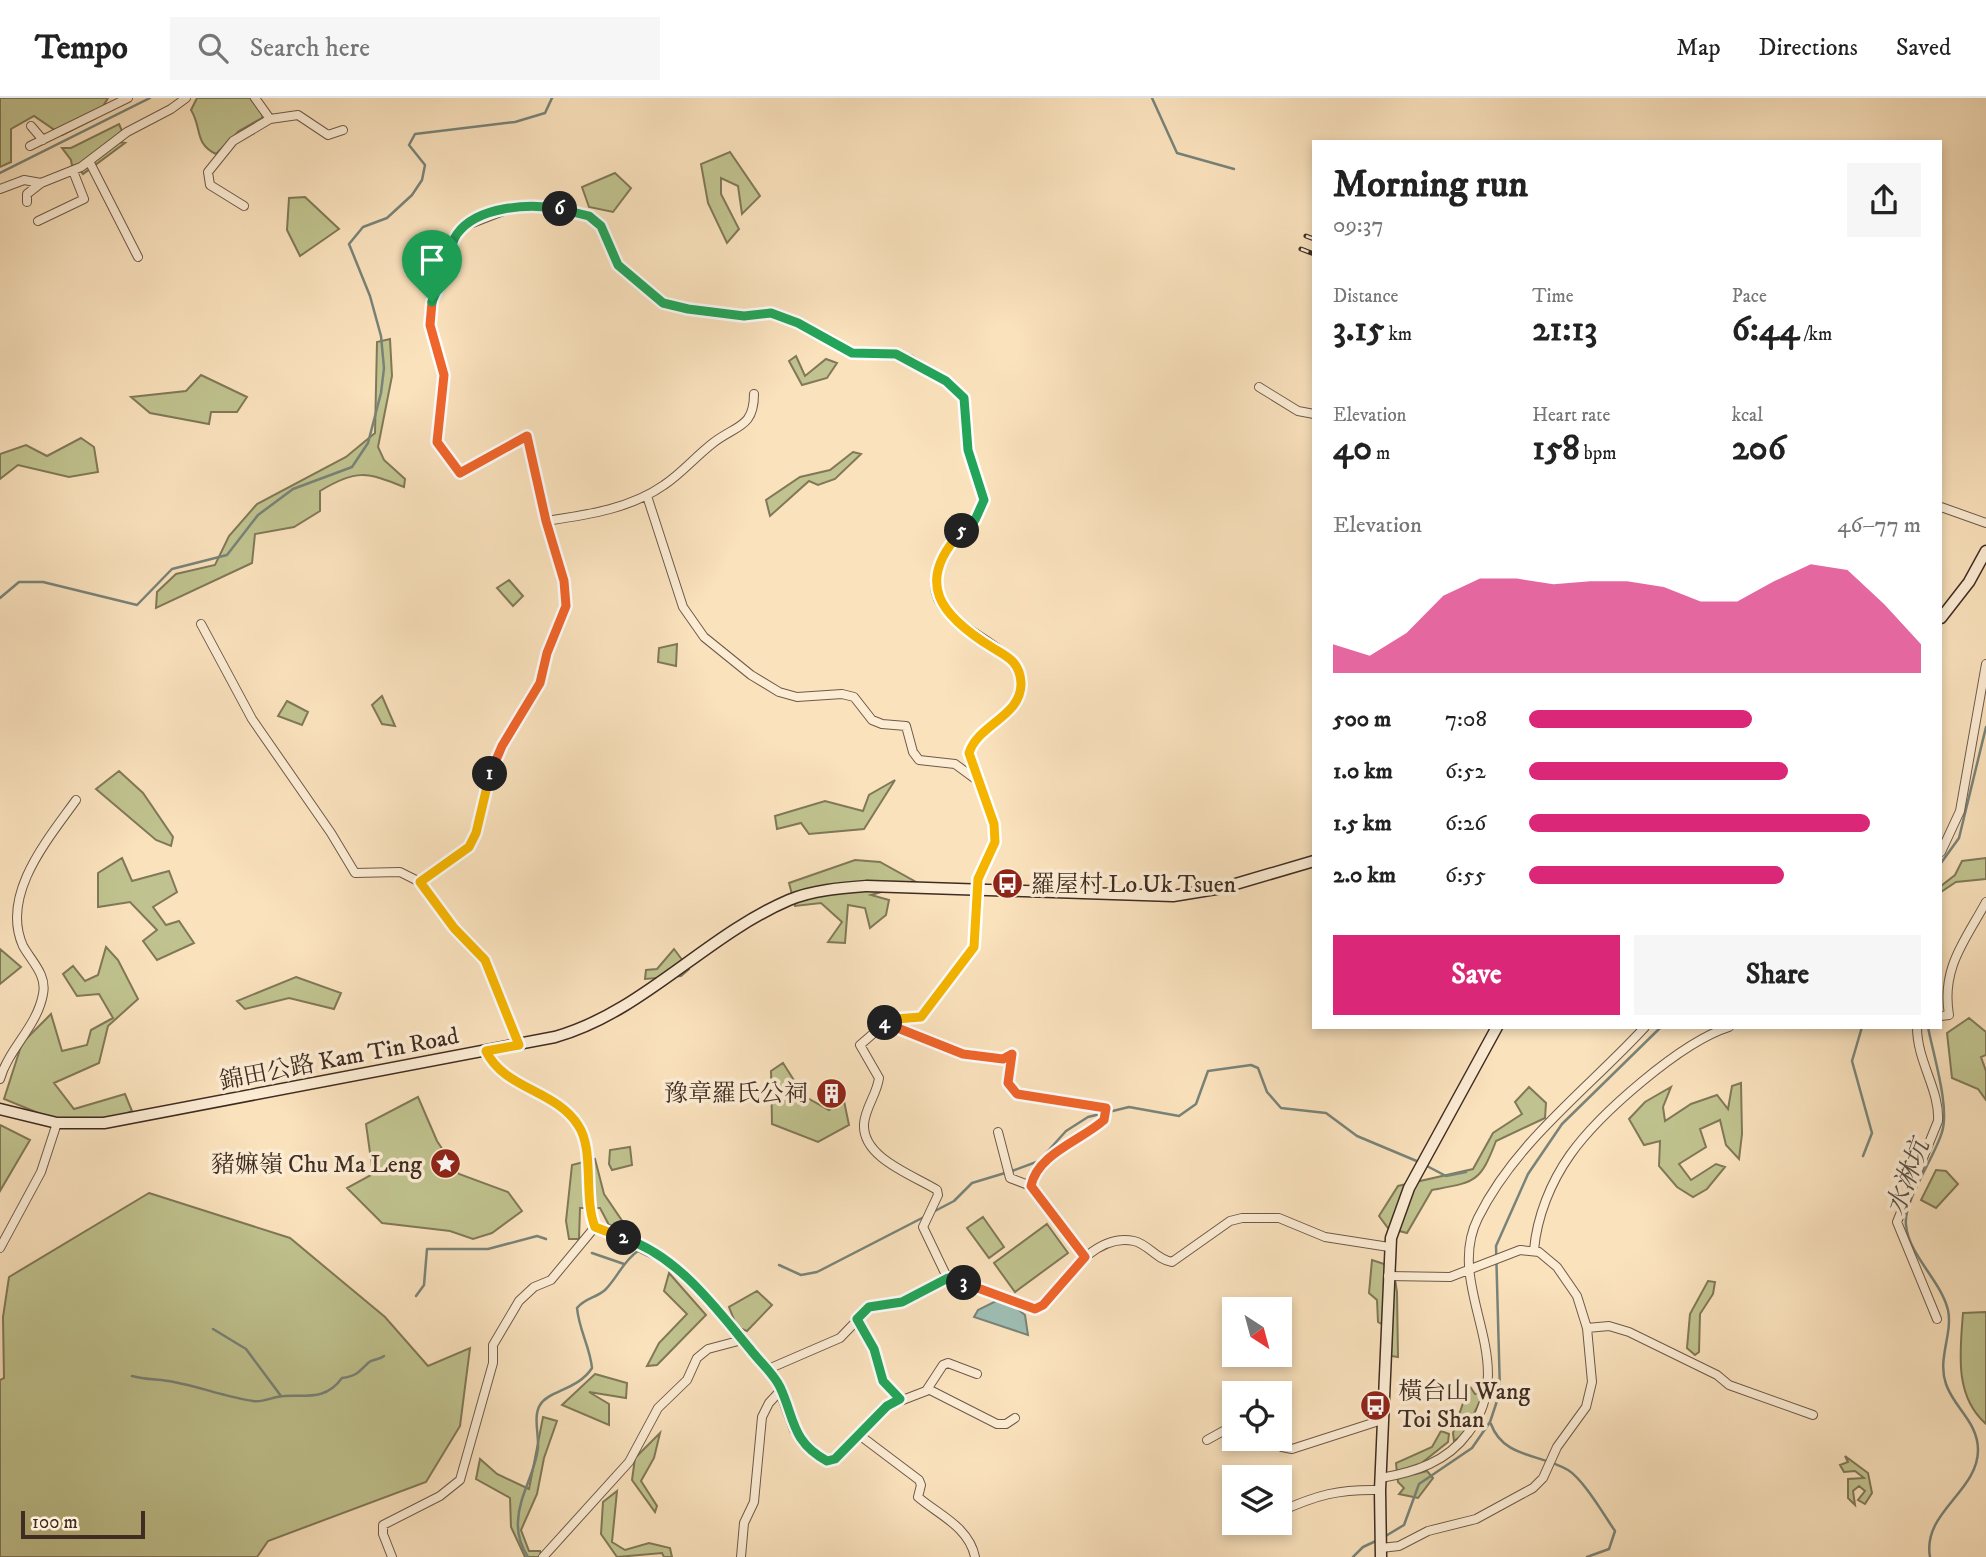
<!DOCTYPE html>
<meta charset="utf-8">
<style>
:root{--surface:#fff;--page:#f6f6f6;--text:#222;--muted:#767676;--line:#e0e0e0;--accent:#db2777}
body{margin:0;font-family:"IM FELL DW Pica","Noto Serif TC",serif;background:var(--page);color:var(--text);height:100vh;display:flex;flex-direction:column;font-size:26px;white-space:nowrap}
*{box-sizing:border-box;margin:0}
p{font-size:23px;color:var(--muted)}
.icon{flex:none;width:38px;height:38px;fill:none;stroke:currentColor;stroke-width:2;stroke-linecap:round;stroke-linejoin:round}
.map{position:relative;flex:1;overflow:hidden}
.drawer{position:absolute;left:1312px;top:42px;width:630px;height:889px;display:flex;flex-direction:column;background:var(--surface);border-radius:0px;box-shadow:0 4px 10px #0003}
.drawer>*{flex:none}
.needle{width:46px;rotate:144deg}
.buttons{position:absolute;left:1222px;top:1199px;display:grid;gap:14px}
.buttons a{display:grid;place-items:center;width:70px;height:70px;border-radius:0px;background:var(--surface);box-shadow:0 4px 10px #0003;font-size:35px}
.scale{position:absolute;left:21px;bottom:18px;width:124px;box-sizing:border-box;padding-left:7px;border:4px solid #3f2c22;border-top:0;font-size:19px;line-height:24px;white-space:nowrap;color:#3f2c22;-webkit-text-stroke:5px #fcecd4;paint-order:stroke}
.pin{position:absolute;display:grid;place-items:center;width:60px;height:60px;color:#fff;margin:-72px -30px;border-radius:50% 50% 50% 0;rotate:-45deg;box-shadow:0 0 7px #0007}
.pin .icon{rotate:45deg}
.km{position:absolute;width:35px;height:35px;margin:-18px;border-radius:50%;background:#222;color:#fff;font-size:19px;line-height:35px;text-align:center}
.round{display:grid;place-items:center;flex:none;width:74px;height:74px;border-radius:0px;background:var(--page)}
.headline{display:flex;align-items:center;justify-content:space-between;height:119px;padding:0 21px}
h1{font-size:38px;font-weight:800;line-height:52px}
.figures{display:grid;grid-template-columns:repeat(3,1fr);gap:10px;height:119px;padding:7px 21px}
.figures div{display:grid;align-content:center}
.figures b{font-size:35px;font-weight:800}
.figures small{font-size:19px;font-weight:400}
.figures p{font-size:19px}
.chart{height:196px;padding:14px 21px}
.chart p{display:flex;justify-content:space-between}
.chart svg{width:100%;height:126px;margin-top:7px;fill:var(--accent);opacity:.7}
.cta{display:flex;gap:14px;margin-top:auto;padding:14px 21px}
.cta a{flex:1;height:80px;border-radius:0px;background:var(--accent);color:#fff;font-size:28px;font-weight:800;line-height:80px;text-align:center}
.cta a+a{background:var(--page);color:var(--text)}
ul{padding:0 21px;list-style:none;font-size:23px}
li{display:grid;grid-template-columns:112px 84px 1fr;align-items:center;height:52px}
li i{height:18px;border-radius:9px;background:var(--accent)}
header{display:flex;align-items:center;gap:42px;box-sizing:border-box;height:98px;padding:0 35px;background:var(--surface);border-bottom:2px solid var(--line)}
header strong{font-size:33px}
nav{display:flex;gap:38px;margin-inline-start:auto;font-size:24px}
.search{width:490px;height:63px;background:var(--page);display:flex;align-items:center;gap:18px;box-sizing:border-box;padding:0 24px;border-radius:0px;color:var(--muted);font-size:26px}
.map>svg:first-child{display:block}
.green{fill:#c0c38f;stroke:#807858;stroke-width:2}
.water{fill:#9ebdb3;stroke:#788379;stroke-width:2}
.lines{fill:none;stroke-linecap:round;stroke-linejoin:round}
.stream{stroke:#788379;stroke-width:2.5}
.street-casing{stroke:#6e5a49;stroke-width:10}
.secondary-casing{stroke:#3f2c22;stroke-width:13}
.street{stroke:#fcecd4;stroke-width:8}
.secondary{stroke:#fcecd4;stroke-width:10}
.rail-casing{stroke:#3f2c22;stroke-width:5}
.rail{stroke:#fcecd4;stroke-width:2.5;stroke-dasharray:8;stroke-linecap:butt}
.split-1-casing{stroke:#fff;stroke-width:14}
.split-2-casing{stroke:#fff;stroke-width:14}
.split-3-casing{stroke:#fff;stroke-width:14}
.split-4-casing{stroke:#fff;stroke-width:14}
.split-5-casing{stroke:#fff;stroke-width:14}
.split-6-casing{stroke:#fff;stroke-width:14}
.split-7-casing{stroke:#fff;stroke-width:14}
.split-1{stroke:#f0652b;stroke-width:9}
.split-2{stroke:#f5b400;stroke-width:9}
.split-3{stroke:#22a559;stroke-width:9}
.split-4{stroke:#f0652b;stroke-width:9}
.split-5{stroke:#f5b400;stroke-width:9}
.split-6{stroke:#22a559;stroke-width:9}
.split-7{stroke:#22a559;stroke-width:9}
.labels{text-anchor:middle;stroke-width:7;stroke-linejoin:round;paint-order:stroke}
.poi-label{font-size:24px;fill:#3f2c22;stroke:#fcecd4;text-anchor:start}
.street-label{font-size:24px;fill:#3f2c22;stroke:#fcecd4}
.water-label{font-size:26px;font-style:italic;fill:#575046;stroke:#fcecd4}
</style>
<header>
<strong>Tempo</strong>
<div class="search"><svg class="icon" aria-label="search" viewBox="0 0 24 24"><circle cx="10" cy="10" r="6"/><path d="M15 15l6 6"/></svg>Search here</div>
<nav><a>Map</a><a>Directions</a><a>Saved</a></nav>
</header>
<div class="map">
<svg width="1986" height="1459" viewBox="0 0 1986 1459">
<rect width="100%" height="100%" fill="#fae2bd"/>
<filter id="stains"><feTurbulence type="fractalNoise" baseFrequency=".00286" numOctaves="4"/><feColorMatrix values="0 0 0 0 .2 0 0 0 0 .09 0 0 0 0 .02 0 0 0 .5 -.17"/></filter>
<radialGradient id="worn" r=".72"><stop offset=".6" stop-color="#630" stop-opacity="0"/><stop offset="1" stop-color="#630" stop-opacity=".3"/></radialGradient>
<path class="green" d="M0,0H108L96,20L62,37L34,18L11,31V64L0,69Z
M197,0H250L263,15L262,20L239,33L216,56C194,46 202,29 191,12Z
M119,26L122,33L110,43L125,45L83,76L76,67L72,68L71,62L62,50H71Z
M730,54L760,98L742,116L738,88L721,80V96L739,131L727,145L708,105L701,66Z
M615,75L631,90L613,114L589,109L582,89Z
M305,99L339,131L300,158L287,132L289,100Z
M390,241L392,278L378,349L384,362L405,381L404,389C367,374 356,371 320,393V413L294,429L255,436L252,465L156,510L157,494L176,476L215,467L229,438L257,406L346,359L375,335L377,244Z
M796,258L805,278L826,261L837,265L827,280L802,287L789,263Z
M201,277L247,299L237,314H211L209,326L150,315L131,299L186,293Z
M81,340L94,349L98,374L69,379L18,367L0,381V356L26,347L47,358Z
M853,354L861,356L835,381L818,387L809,383L770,418L766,402L800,379L830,372Z
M509,482L523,498L513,508L497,490Z
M677,546L676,568L658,564L659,550Z
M382,598L395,628L382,626L372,607Z
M287,603L308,614L302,627L278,618Z
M119,673L143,695L173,739L171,748L156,742L96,691Z
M895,682L864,731L809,736L801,725L777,731L775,718L825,703L863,713L869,697Z
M122,760L132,783L169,773L177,794L153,809L166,827L179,823L194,845L157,862L143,843L157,832L130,804L98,809V775Z
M1986,760V781L1956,784L1941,794V788L1955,777L1962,763Z
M855,762L880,764L916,784L871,797L889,802L886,817L870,830L865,810L848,807L845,845L828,844L842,824L821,805L795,808L789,785Z
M106,849L118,862L138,901L108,928L99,965L54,985L74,1011L125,996L132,1013L100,1028L53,1021L4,1001L22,945L51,916L62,953L87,947L91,932L113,920L99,896L77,898L63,876L73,868L85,883L98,877Z
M0,851L21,869L0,886Z
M674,851L689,871L681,878L645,881L646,872L657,871Z
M296,879L341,895L334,911L289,900L245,911L237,903Z
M1969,920L1986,934V957L1981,959L1986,973V1002L1978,991L1952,980L1947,935Z
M783,965L804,998L829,1012L844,1003L849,1027L818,1044L772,1026L771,973Z
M1741,985L1742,1036L1739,1061L1726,1047L1720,1022L1700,1031L1706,1049L1679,1066L1691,1082L1716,1066L1725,1069L1707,1091L1693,1099L1677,1089L1659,1068L1660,1043L1644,1047L1629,1021L1645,1004L1671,989L1663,1009L1665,1023L1691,1006L1717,997L1728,1011L1732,988Z
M1529,989L1546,1005L1545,1020L1496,1043C1480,1085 1475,1084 1432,1092L1407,1135L1388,1130L1379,1118L1398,1088L1473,1071L1493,1035L1522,1016L1515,1004Z
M418,999L437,1043L459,1076L508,1094L522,1113L492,1135L473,1141L450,1133L382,1125L347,1090L373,1076L366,1026Z
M0,1027L30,1042L0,1093Z
M630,1049L632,1067L612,1072L609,1066L610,1052Z
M595,1061L604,1096L627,1130L609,1127L600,1110H580L579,1141H569L566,1123L572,1067Z
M1936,1072L1946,1073L1958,1086L1936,1110L1921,1102Z
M149,1095L290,1140L385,1219L428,1268L470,1250L460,1328L426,1384L268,1443L257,1459H0V1282L4,1280L3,1219L9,1179Z
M983,1119L1004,1149L989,1160L967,1130Z
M1047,1126L1068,1155L1015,1194L994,1165Z
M1372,1162L1393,1169L1397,1194L1398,1259L1391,1258L1392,1232L1378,1224L1377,1202L1369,1195Z
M669,1175L706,1217L657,1267L647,1268L659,1245L687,1216L664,1193Z
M1708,1183L1715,1184L1713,1196L1700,1216L1699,1254L1695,1257L1687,1250L1690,1216Z
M757,1193L772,1207L747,1233L737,1229L729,1209Z
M1986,1214V1326C1954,1298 1960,1254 1963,1215Z
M595,1276L627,1285L626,1300L589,1294L609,1306V1327L562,1307Z
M1469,1287L1475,1296L1484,1295L1464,1336L1454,1343L1453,1335Z
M543,1319L557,1323L544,1360L537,1396L521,1432L529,1453H540L542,1459H525L511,1429L510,1400L476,1381L480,1361L497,1376L529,1391Z
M1441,1333L1449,1336L1448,1344L1423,1364L1416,1376L1427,1373L1433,1380L1418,1400L1399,1396L1404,1390L1398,1384L1396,1365L1432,1349Z
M660,1335L654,1360L641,1383L657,1408L655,1414L632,1382L635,1360Z
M1845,1358L1868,1375L1872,1395L1865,1406L1858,1402L1865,1393L1859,1388L1853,1393L1855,1407L1848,1400V1381L1864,1380L1855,1373L1844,1374L1840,1367L1848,1364Z
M617,1393L612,1444L625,1452L649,1445L670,1450L672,1459H664L662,1455L617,1459L601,1436L603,1404Z"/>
<path class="water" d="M998,1202L1010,1205L1025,1217L1028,1237L974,1219L978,1212Z"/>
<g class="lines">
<path class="stream" d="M1152,0L1177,55L1234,71
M0,75L150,0
M0,500L19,484H43L137,507L172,471L227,457L258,417L293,391L352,369L368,345L381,295L384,270L381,238L370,198L349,146L363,129L387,120L412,97L422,82L425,67L409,47L415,36L515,24L545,15L552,0
M1941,765L1959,740L1986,629
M1862,929L1852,963L1872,1035L1863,1058
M1928,929C1933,956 1950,1009 1942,1034C1935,1059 1903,1103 1906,1127C1909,1158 1940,1181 1948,1212C1953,1236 1937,1261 1946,1286C1954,1310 1978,1324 1978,1352C1978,1394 1922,1414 1930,1459
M1425,1067L1446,1078L1466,1074
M1012,1073L1039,1063L1066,1033L1088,1019L1129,1009L1179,1018L1196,1006L1208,973L1251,967L1258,970L1267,994L1281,1010L1326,1015L1357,1038L1419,1064
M933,1114L954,1103L972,1085L1005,1075
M592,1155L624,1166
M779,1167L801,1177L817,1174L924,1119
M416,1198L424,1187L427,1151H488L537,1138L546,1141
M213,1231L246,1251L281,1298
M132,1278C146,1282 160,1281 174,1284C200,1289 227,1299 253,1303C263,1305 274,1298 284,1298C308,1297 326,1302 342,1280C356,1278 358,1275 368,1265C372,1261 379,1262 384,1258
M1491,1326C1503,1360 1541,1356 1568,1372C1583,1381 1604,1417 1615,1433L1609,1451L1587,1459
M1384,1439L1404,1427L1419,1386L1472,1350L1490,1324L1500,1294L1496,1148L1528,1076L1562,1026L1661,929
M528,1459C521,1448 517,1436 518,1423C519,1397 535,1376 538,1350C539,1337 533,1318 540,1307C549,1292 578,1292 592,1270C590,1249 579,1232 577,1210C585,1200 596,1200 605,1192C618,1179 623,1163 638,1153L659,1163
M1353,1459L1363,1449L1378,1442"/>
<defs>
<path id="street" d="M255,0L270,21L298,17L328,37L343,32
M31,28L43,42
M30,48L128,0
M89,63L138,159
M0,91L24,82L41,85
M27,104V96L41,85L81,69L127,34L171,11L186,0
M244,108L210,87L208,74L233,43L270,21
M38,123L84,101L73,73
M1259,289L1298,313L1314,316
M647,398L683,509L704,539L751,577L779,594L797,599L842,596L854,599L872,622L882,626L906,628L913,654L919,662L955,666L974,680
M1941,409L1986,425
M546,423C586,417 630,411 664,387C682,375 696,358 713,345C736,327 754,330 754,296
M201,526L252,621L331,735L355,775L400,774L420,784L454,830L485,862L519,947
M1941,754L1960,713L1986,566
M420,784L463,755L472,743L495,663L537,592L547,555L566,508L564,483L546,423L527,339L460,375L437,344L444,277L429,216L447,170L451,148L458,135L467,127L516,108L535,107L589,118L601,128L618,167L663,205L688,211L744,217L771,215L798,224L852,255L884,254L910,261L946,283L964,300L968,351L984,402C976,434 938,447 935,483C931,531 1019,542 1021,584C1022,617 978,626 969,655L994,726L995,744L978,781L974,849L921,919L889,922L860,947L879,980C877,996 865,1010 864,1026C862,1060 913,1077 937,1092L938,1097L923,1129L946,1177L1035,1211L1043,1207C1064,1182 1095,1134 1134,1143C1148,1146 1157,1162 1172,1164L1230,1123L1242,1120H1279L1325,1139L1389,1149
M1941,918L1949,917C1941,870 1965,843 1986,804
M884,925L963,956L1003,961L1012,956
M1917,929C1917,964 1940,992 1938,1023L1897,1124L1937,1221
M486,953C504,991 556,991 578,1027C595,1053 583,1098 595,1129L657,1154L711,1204L776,1283L794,1332L824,1362L835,1361L887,1308L926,1293L943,1267L948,1265L977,1276
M1012,956L1008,985L1017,996L1106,1010L1104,1022C1082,1041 1036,1056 1031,1088
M0,981C9,950 37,929 43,896C47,877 32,864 23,848C0,797 48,741 76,702
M998,1034L1010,1080L1031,1088L1085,1159
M0,1150L41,1074L57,1025
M1534,1152C1537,1118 1551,1084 1570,1057C1599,1016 1681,944 1729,929
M857,1221L874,1251L883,1283L900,1301
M1587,1230L1609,1228L1629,1234L1717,1277L1729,1287L1813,1317
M766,1272L840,1240L869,1210L902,1204L948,1180
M928,1291L997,1326H1006L1015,1320
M858,1336L919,1382L921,1387L918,1399C939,1417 969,1429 975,1459
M1273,1340L1282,1349L1292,1351L1382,1322
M1207,1342L1234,1327
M1381,1380C1415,1374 1447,1364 1468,1335C1523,1263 1443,1190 1478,1120C1516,1043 1588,991 1645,929
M1279,1414C1317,1397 1338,1391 1380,1392
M1244,1432L1259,1424
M1381,1450L1399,1448L1428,1433L1476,1421L1533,1390L1543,1380L1557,1349L1586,1309L1592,1284L1587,1230L1577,1198L1557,1169L1539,1154L1520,1152L1450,1179L1388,1178
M392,1459L383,1436V1427L440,1398L460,1382L493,1265V1247L519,1203L534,1189L551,1182L595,1129
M543,1459L629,1364L658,1310L687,1282L697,1260L708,1251L742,1242
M741,1459L744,1425L754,1404L762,1319L769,1305L781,1292"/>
<path id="secondary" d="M1941,520L1969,484L1986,453
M0,1011L57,1025H104L555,939C643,914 705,838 789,802C813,792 841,790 867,788L1173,798L1222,790L1314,763
M1381,1459L1380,1392L1391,1140L1409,1090L1497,929"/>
</defs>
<use href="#street" class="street-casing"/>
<use href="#secondary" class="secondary-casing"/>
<use href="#street" class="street"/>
<use href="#secondary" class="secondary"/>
<defs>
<path id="rail" d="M1306,138L1314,141
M1301,151L1314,156"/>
</defs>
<use href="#rail" class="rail-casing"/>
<use href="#rail" class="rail"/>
</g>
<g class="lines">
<defs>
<path id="split-1" d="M432,204L430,227L444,277L437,344L460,375L527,338L546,423L564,483L566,508L547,555L540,585L502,648L490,676"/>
<path id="split-2" d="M490,676L476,735L469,749L420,784L454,830L485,862L519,947L486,953C504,991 556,992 578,1027C595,1052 583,1099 595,1129L624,1140"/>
<path id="split-3" d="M624,1140C678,1158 715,1209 750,1251C759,1263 773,1275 780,1289C795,1321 791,1343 827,1363L835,1361L887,1308L900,1301L883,1283L874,1251L857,1221L869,1209L902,1204L948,1180L964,1185"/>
<path id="split-4" d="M885,925L963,956L1003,961L1012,956L1008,985L1017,996L1106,1010L1104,1022C1082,1042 1037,1056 1031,1088L1085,1159L1043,1207L1035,1211L964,1185"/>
<path id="split-5" d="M885,925L895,921L921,919L974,849L978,781L995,744L994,726L969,655C978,626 1022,618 1021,585C1020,564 1008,559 993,550C941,518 913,485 962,433"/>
<path id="split-6" d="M560,111L589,118L601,128L618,167L663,205L688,211L744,218L771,215L798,225L852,255L896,256L946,283L964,300L968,352L984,402L975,422L962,433"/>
<path id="split-7" d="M432,204C436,192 444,180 447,168C450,157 450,146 457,136C477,108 530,105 560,111"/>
</defs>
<use href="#split-1" class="split-1-casing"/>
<use href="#split-2" class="split-2-casing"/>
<use href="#split-3" class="split-3-casing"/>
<use href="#split-4" class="split-4-casing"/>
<use href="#split-5" class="split-5-casing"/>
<use href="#split-6" class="split-6-casing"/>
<use href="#split-7" class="split-7-casing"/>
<use href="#split-1" class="split-1"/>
<use href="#split-2" class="split-2"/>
<use href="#split-3" class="split-3"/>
<use href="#split-4" class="split-4"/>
<use href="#split-5" class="split-5"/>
<use href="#split-6" class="split-6"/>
<use href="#split-7" class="split-7"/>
</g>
<defs>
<symbol id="bus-disc" viewBox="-11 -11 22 22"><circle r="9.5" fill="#8f2418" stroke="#fcecd4"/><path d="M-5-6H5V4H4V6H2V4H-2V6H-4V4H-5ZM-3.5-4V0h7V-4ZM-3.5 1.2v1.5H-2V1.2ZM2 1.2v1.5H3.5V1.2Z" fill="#fff"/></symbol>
<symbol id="building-disc" viewBox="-11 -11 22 22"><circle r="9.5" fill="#8f2418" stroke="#fcecd4"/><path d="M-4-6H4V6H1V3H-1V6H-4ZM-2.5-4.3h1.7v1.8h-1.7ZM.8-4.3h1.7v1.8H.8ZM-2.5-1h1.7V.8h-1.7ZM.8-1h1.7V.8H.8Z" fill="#fff"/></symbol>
<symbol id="sight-disc" viewBox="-11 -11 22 22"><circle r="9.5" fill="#8f2418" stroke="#fcecd4"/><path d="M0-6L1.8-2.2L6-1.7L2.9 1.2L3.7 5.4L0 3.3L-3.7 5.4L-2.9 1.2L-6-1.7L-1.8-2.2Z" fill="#fff"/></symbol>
</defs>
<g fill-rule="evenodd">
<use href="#bus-disc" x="990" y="768" width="35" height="35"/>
<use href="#building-disc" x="814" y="978" width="35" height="35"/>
<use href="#sight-disc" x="428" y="1048" width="35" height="35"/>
<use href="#bus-disc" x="1358" y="1290" width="35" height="35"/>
</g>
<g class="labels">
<g class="poi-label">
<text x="1031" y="794">羅屋村 Lo Uk Tsuen</text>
<text x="808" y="1003" text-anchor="end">豫章羅氏公祠</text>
<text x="422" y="1074" text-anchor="end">豬嫲嶺 Chu Ma Leng</text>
<text x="1398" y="1301">橫台山 Wang<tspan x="1398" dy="28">Toi Shan</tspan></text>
</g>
<g class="street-label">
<text transform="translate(339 960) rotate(-11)" y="8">錦田公路 Kam Tin Road</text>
</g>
<g class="water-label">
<text transform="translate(1907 1079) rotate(-70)" y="9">水淋坑</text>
</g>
</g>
<rect width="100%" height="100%" filter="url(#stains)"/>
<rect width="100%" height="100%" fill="url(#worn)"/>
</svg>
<div class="buttons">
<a><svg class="needle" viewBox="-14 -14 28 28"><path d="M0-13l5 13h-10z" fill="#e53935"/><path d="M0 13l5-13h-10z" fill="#767676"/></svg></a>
<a><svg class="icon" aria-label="locate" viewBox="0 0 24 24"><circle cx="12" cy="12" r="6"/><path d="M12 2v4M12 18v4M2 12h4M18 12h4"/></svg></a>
<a><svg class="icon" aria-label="layers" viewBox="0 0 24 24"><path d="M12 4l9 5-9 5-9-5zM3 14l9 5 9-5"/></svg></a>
</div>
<div class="scale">100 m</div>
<div class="pin" style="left:432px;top:204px;background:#1e9e55"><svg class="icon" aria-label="arrive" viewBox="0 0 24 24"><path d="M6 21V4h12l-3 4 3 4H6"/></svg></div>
<b class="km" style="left:490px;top:676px">1</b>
<b class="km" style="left:624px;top:1140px">2</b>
<b class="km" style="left:964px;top:1185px">3</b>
<b class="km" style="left:885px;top:925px">4</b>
<b class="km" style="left:962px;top:433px">5</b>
<b class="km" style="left:560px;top:111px">6</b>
<section class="drawer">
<div class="headline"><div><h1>Morning run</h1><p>09:37</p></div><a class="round"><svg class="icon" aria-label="share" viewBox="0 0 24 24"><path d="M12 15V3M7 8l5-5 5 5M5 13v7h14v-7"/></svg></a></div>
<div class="figures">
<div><p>Distance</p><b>3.15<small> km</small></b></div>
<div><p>Time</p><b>21:13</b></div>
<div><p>Pace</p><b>6:44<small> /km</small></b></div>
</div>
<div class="figures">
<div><p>Elevation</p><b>40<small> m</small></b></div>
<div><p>Heart rate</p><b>158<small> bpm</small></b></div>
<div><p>kcal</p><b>206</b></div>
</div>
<div class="chart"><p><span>Elevation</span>46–77 m</p>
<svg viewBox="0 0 160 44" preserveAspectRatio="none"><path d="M0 44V34L10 38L20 30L30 17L40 11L50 11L60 13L70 12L80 12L90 14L100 19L110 19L120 12L130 6L140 8L150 20L160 34V44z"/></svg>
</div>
<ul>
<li><b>500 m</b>7:08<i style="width:57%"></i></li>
<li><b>1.0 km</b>6:52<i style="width:66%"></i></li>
<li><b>1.5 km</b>6:26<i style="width:87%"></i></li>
<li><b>2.0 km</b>6:55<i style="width:65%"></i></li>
</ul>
<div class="cta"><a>Save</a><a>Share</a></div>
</section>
</div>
